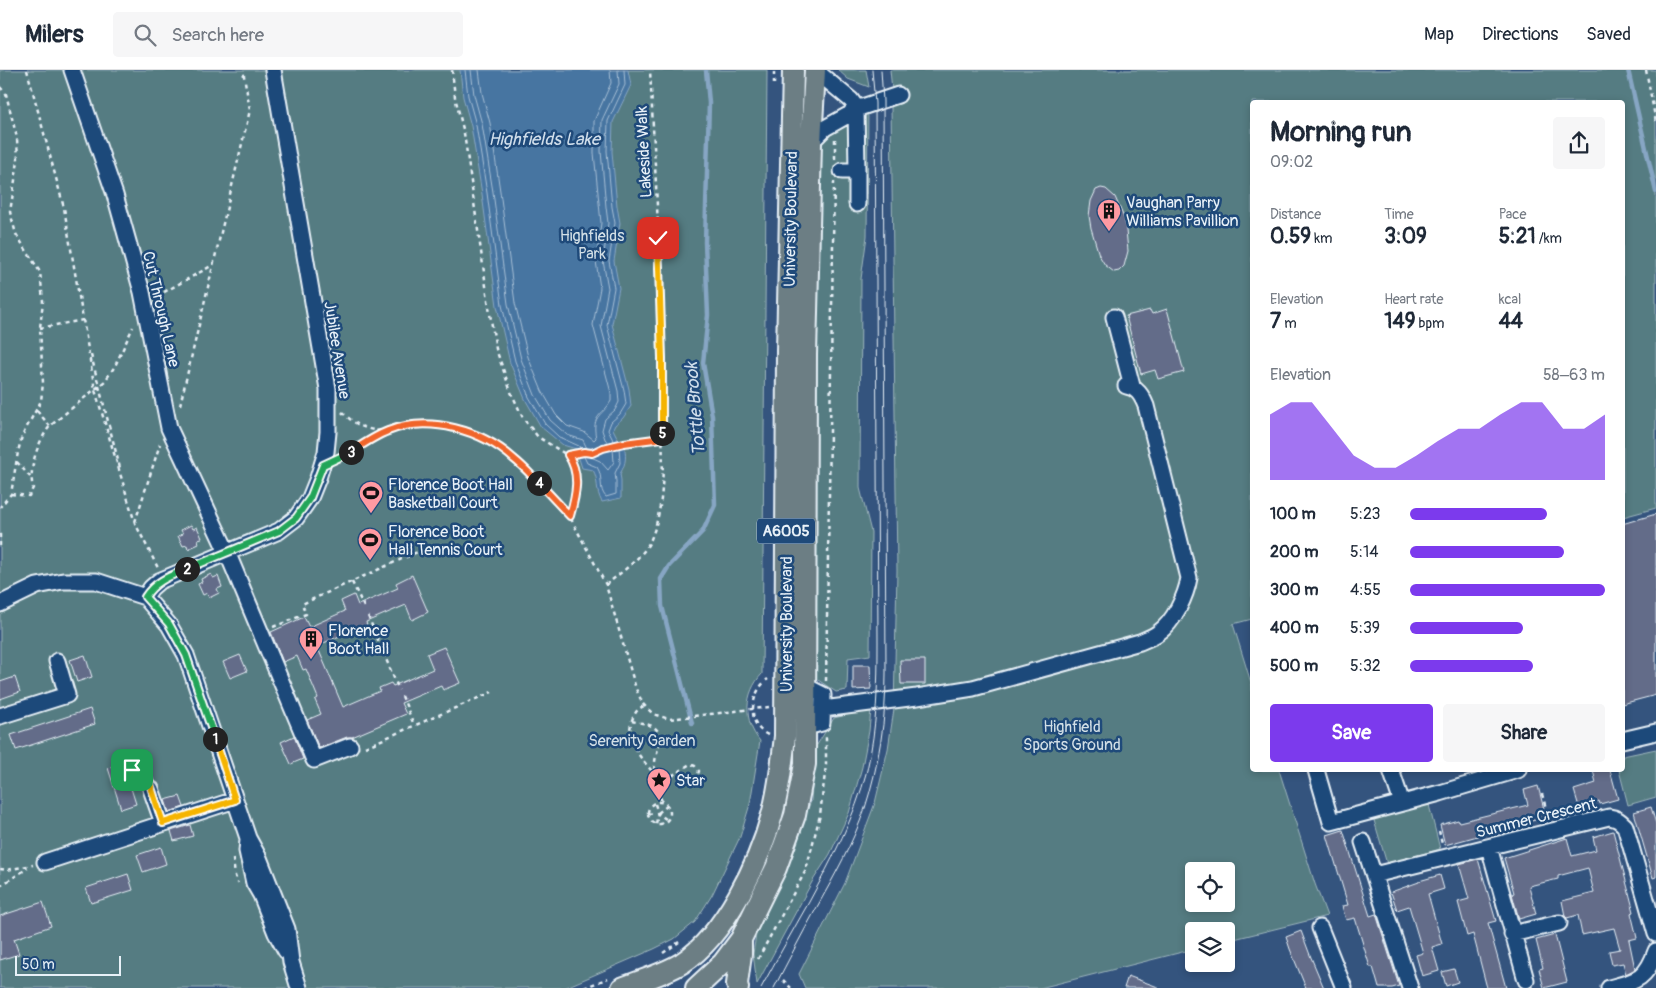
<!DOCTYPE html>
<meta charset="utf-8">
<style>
:root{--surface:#fff;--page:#f6f6f7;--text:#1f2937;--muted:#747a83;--line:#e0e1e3;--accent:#7c3aed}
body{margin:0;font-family:Pangolin,sans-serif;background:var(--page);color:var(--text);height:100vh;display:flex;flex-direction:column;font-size:19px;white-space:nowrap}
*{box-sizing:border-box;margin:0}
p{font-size:16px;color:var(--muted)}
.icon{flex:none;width:28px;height:28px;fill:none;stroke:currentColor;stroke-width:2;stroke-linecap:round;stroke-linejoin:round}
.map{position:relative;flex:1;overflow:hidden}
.side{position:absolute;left:1250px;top:30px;width:375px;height:672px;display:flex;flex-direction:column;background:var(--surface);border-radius:5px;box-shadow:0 2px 8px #0003}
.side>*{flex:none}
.fabs{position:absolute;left:1185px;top:792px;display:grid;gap:10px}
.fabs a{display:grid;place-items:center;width:50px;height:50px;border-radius:5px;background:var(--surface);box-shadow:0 2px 8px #0003;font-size:25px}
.scale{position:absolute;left:15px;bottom:12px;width:106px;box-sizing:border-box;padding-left:5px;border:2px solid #e8f1f8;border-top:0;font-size:14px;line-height:18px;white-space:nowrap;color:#e8f1f8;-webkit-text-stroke:4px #1f4a7a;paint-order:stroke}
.pin{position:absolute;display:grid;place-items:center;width:42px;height:42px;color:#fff;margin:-21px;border-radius:10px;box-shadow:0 2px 8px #0006}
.km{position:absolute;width:25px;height:25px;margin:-12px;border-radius:50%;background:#222;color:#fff;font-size:14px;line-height:25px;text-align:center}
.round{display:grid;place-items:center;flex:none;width:52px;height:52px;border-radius:5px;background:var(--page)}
.head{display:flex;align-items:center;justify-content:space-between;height:85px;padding:0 20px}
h1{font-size:28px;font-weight:700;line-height:38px}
.metrics{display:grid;grid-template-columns:repeat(3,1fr);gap:8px;height:85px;padding:5px 20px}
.metrics div{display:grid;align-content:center}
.metrics b{font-size:21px;font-weight:700}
.metrics small{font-size:14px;font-weight:400}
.metrics p{font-size:14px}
.chart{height:140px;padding:10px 20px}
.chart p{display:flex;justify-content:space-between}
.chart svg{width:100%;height:90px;margin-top:5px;fill:var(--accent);opacity:.7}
.cta{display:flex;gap:10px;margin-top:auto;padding:10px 20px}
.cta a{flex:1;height:58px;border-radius:5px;background:var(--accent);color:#fff;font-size:20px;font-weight:700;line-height:58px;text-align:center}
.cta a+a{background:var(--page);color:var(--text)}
ul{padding:0 20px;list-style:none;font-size:16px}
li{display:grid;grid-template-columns:80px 60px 1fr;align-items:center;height:38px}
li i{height:12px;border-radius:6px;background:var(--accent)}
header{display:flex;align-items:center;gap:30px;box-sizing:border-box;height:70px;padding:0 25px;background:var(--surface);border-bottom:1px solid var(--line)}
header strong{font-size:24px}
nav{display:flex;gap:28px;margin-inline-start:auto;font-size:18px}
.search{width:350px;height:45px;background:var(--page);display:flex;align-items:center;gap:12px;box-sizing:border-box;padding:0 18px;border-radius:5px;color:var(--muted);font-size:19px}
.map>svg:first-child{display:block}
.green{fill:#557c82;stroke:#9eb6bd;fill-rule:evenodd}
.water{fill:#4674a1;stroke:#87a6c4}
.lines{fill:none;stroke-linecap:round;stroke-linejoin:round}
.shore{stroke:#a7bfd5;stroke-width:1}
.stream{stroke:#87a6c4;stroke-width:4.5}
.building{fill:#646c89;stroke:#e8f1f8}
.minor-casing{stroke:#e8f1f8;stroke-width:19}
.major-casing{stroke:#e8f1f8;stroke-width:24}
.path{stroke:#e8f1f8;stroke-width:2.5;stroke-dasharray:4 4;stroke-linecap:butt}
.minor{stroke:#1f4a7a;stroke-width:15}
.major{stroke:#6c7e84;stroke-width:20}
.tram{stroke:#e8f1f8;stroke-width:1}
.split-1-casing{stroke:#fff;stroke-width:10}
.split-2-casing{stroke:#fff;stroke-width:10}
.split-3-casing{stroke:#fff;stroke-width:10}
.split-4-casing{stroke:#fff;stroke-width:10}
.split-5-casing{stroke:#fff;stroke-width:10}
.split-6-casing{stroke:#fff;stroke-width:10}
.split-1{stroke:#f5b400;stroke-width:6}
.split-2{stroke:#22a559;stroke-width:6}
.split-3{stroke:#22a559;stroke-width:6}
.split-4{stroke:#f0652b;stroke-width:6}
.split-5{stroke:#f0652b;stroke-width:6}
.split-6{stroke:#f5b400;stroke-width:6}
.labels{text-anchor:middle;stroke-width:5;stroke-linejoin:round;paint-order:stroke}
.shield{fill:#1f4a7a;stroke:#acbfd2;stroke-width:1}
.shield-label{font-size:15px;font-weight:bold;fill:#e8f1f8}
.street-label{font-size:16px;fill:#e8f1f8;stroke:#1f4a7a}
.poi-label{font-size:16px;fill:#e8f1f8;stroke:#1f4a7a;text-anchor:start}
.park-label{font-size:16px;fill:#d2dfe6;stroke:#1f4a7a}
.water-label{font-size:18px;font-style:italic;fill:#d0deeb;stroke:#1f4a7a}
</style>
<header>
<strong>Milers</strong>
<div class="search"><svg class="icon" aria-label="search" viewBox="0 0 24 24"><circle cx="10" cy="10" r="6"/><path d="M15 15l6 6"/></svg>Search here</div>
<nav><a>Map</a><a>Directions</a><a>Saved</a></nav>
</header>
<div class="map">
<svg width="1656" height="918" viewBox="0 0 1656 918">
<rect width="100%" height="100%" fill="#34547e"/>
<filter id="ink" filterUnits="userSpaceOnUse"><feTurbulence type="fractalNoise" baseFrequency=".02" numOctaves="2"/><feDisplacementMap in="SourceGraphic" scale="10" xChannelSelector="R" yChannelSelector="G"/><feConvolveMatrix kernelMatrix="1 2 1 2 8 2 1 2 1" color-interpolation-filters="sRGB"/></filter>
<g filter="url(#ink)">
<path class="green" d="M0,0H767L762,604C744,623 743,651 760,671L750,734L740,767L712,825L695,852L674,869L654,879L564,918H0Z
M838,0H866L869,17L848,9Z
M890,0H1656V438L1623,447L1622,32H1252V549L1233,554L1252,616V700H1279L1315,814L1327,846L1226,871V861H1194V879L1040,918H805L799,904L845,813L875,733L888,679L894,639L897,501L891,35L900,33L898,25L892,20ZM1194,801H1226V834H1194Z
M868,33L867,166L861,209L860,418L871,462L870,585L848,588L847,620L836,622L812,606L819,59Z
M871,639L869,661L862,697L849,743L830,784L812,812L757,914L753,884L758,851L784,801L811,731L815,678L834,648Z
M1656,679V727L1628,735L1619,700H1622L1623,686Z
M1412,735H1429L1440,779L1387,794L1373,747Z"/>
<path class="water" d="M460,0H628L631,15L613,52L612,82L617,136L620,153L614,191L619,218L612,254L629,319L631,336L623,348L615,355L613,359L617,367L624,373C626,386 627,392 620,404L621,410V428L602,432C595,420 599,410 593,400L582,398L576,379L563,375L541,357L525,329L510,293L497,236L482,124L471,56L463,27Z"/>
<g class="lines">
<path class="shore" d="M465,0L468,26L476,55L487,123L502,235L515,291L529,327L545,354L559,367L579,376L587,393L597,397C604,408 598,419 606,427L616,424V411L615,403L620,393L619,376L613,370L608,360L611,352L620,344L626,334L624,320L607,255L614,218L609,191L615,153L612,137L607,81L608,51L625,15L624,0
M471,0L474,25L482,54L493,122L508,234L521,289L535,325L550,350L567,365L583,370L591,387L600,391L608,400L614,392L613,379L605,369L602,360L605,349L615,340L619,332L618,321L601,256L608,218L603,191L608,153L606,137L601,81L602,50L619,14L618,0
M479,0L482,23L490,53L500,121L515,233L528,287L542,321L556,345L567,356L584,362L594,370L596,368C591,344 603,346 611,331V323L593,255L600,218L596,191L601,153L594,83V51L611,13L610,0"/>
<path class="stream" d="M1628,0L1656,122
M692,653L662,536L661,509L669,496L703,461L715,435L712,346L703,293L708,245L705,172L709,33L706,0"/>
</g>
<path class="building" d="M1101,118L1106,119L1115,127L1125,150L1128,181L1124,196L1119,201L1114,202L1105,195L1099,185L1091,158L1089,146L1091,131L1096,120Z
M1167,239L1184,302L1158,309L1155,300L1141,304L1126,246L1150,240L1152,244Z
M1656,444V625L1622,634V454Z
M191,455L193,459L197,457L202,468L198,469L199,474L188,479L187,475L183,476L178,466L183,464L181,460Z
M211,504L213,508L218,506L222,517L217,519L219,523L209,528L207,523L203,525L198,514L202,512L201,509Z
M412,505L428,542L412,550L406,535L366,552L367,556L353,562V560L317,576L343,637L380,621L379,618L391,613L393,616L433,599L427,584L444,577L460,613L443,620L441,616L401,633L406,644L352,667H347L319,678L307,650L321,644L315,630L318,628L306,599L303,600L297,586L283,592L271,562L304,547L309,557L345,541L341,531L354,525L358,535L398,518L396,513Z
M85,585L92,607L77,612L70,590Z
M240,585L247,601L230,608L223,592Z
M900,590H925V614H901Z
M853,595H870L871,619L853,620Z
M15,607L20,622L0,629V612Z
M90,639L95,654L16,680L11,665Z
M294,666L303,689L291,694L281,672Z
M123,693L136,734L121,739L108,698Z
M1593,700H1610L1618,729L1600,734L1599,731L1579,737L1574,720L1596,713Z
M1538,716L1546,747L1445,775L1440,755L1458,750L1459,752L1528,735L1524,720Z
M180,726L184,737L169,742L165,730Z
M1651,737L1656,754V807L1653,808L1634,742Z
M190,755L193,766L174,771L171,761Z
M1343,760L1370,846L1376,844L1399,916L1392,918H1379L1373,897H1370L1355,848L1346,850L1342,836L1348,835L1327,765Z
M1613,761L1634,842L1631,843L1637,868L1629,870L1635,899L1626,904L1623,893L1612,895L1609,881L1620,879L1614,858L1582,865L1578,845L1567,848L1565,846L1562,831L1594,823L1588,798L1558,806V809L1529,816L1536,844L1519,849L1512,824L1514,823L1504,788L1567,768L1572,786L1596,780L1593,767Z
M161,777L166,794L143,802L137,785Z
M1478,789L1496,851L1488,853L1506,918H1487L1473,864L1467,866L1458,832L1469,829L1459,794Z
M128,804L133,820L91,833L86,818Z
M1440,805L1444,819L1428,824L1442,874L1432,877L1439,901L1422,906L1416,885L1423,883L1409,836L1397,840L1391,822L1419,812V811Z
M43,832L51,856L14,869L19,884L0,890V846Z
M1301,861L1310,885L1324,918H1306L1290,879L1286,867Z
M1555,865L1567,912L1544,918L1539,899L1543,898L1536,870Z
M1454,899L1458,912L1446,916L1442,902Z
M1128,906L1158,917V918H1124Z"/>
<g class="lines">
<defs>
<path id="minor" d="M72,0L115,125L142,222L169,358L227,482L314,690L350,676
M815,0L851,30L856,37L857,101H842
M811,72L825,58L850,44L856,37H862L898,25
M857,134V101
M1114,247L1132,316
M145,527L151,518L159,511L279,461L296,448L310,428L318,408L326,382L328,362V319L273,0
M0,534L37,516L63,511H96L145,527L169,555L186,585L248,768L259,788L287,859L291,892L299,918
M805,616L823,625L822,653L806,657
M823,639L917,627L973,618L1140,572C1146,569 1153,567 1158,563C1174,552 1186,526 1189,508L1146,336C1142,326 1137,317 1126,316
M0,646L67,625L57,591
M1622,670L1656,662
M1316,700L1331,752L1440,723L1518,700
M1391,700L1402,733
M151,719L163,753
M248,770L247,781L254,813L261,825L276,863L286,881
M1363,772L1410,918
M1489,777L1526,910
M45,792L235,730
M1374,805L1609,747C1617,748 1620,751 1625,756L1656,864
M1320,858L1344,918
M1512,864L1559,853
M1609,918C1636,911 1646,910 1656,881"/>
<path id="major" d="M622,918C642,910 664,904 682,893C725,865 759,793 772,745C779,720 782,693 785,666L787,281L793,0
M696,918L723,893L741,869L761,828L776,798L795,745L805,694L806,285L811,72L815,0
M738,918L737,914L741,884V869"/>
</defs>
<use href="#minor" class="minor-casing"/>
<use href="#major" class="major-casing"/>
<path class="path" d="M27,0L64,138L95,320L135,453L158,498
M452,0L455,27L464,63L490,244L496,279L511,322L523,348L538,367L567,385L571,390L577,413L570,447
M1646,0L1656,52
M774,14V0
M0,17L6,24L17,68L18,91L10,142L16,164L40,202L43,231L40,258L43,313L41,331L22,366L18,382L11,424L0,437
M835,89V69
M157,226L213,195
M40,258L83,250
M91,285L120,398
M180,335L250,40L243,0
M37,341L50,356
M342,342C355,355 367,361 386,361
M568,385L584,382L592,383L603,378L624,373L662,368
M340,387L388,361L407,356L421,355L441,356L460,359L485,369L513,388L570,447L606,515L636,619L643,634L653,644L669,649L769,637
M17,392L31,408
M11,424L29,426L33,418C28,399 38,371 50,356L105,311L115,296L133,257
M135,452L160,374
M0,464V479
M352,512L365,539
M606,515C621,502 643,488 651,469C667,430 662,387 662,346C663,230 656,115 650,0
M368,546L399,620
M273,557L306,544L302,534L424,479
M826,611L834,112
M402,626L414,655
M644,636C637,639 635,643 632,650C625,670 640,688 653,702
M632,651C639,653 649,653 655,658C665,666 656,681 655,692C653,703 657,725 664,734
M768,665C745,655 751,621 768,609
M365,677L492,622
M128,688L137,716
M132,700L143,696L147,706
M655,706C661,705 667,704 673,705C682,706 688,714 697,708L699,701L695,696L690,694L673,705
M1542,724L1549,749
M648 743a11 11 0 1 1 22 0a11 11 0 1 1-22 0Z
M655,734L658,743L656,754
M658,743L667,736
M648,744L658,743L667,750
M1439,761L1442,774
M233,789L235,806L238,813
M0,799L7,800L33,795
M0,816L28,798
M663,883L679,872
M758,889L806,800L820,745L826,695V666
M783,910L791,918
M584,918L608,908"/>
<use href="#minor" class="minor"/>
<use href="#major" class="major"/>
<path class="tram" d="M761,918C777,889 793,860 809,832C832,789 855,747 867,700C877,657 878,615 878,572L875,33L872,0
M774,918C788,891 802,864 817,837C835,805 853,773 865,738C879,694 886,649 886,603L883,31L881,0"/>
</g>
</g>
<g class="lines" filter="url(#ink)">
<defs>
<path id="split-1" d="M132,700L144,696L163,753L226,733L235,730L215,669"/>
<path id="split-2" d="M187,499C170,506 155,511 145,527L169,554L186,585L215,669"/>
<path id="split-3" d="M187,499L279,461L296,448L310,428L323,395L351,382"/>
<path id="split-4" d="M351,382C363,374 375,366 388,361C430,345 482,360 514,389C523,396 531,405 539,413"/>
<path id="split-5" d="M539,413L570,446C576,425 581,404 568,385L584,382L592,383L603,378L624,373L662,368V363"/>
<path id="split-6" d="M658,168L662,288V363"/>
</defs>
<use href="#split-1" class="split-1-casing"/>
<use href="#split-2" class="split-2-casing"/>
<use href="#split-3" class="split-3-casing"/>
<use href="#split-4" class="split-4-casing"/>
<use href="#split-5" class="split-5-casing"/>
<use href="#split-6" class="split-6-casing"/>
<use href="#split-1" class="split-1"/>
<use href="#split-2" class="split-2"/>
<use href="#split-3" class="split-3"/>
<use href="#split-4" class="split-4"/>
<use href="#split-5" class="split-5"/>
<use href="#split-6" class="split-6"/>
</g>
<defs>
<symbol id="building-pin" viewBox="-11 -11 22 30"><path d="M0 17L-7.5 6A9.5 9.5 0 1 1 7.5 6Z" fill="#ff9aa2" stroke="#1f4a7a"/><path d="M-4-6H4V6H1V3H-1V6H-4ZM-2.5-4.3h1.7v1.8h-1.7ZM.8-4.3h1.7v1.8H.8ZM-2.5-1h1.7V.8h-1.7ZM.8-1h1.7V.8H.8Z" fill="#111"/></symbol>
<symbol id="stadium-pin" viewBox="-11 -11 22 30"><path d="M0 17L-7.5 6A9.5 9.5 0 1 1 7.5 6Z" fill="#ff9aa2" stroke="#1f4a7a"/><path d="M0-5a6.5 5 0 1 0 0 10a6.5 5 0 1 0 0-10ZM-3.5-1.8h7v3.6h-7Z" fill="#111"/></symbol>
<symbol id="sight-pin" viewBox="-11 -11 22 30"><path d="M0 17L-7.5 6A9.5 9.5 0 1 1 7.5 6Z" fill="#ff9aa2" stroke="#1f4a7a"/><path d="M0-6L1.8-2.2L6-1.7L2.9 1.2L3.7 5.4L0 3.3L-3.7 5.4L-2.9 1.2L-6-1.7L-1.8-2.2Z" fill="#111"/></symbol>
</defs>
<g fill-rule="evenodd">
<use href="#building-pin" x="1095" y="127" width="28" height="38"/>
<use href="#stadium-pin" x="357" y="409" width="28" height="38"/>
<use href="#stadium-pin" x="356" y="456" width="28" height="38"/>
<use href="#building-pin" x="297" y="555" width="28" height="38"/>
<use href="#sight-pin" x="645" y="696" width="28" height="38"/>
</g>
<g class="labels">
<rect class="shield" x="757" y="448.5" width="58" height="25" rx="4"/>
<g class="shield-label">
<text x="786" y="466">A6005</text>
</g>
<g class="street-label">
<text transform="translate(643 82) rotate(-93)" y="6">Lakeside Walk</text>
<text transform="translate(790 149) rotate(-89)" y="6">University Boulevard</text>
<text transform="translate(162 239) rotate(77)" y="6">Cut Through Lane</text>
<text transform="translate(338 280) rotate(81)" y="6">Jubilee Avenue</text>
<text transform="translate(786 554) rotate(-90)" y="6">University Boulevard</text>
<text transform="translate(1536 747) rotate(-14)" y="6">Summer Crescent</text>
</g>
<g class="poi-label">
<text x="1126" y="138">Vaughan Parry<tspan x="1126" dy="18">Williams Pavillion</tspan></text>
<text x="388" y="420">Florence Boot Hall<tspan x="388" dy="18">Basketball Court</tspan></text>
<text x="388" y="467">Florence Boot<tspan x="388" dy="18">Hall Tennis Court</tspan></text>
<text x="328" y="566">Florence<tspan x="328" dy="18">Boot Hall</tspan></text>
<text x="676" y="716">Star</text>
</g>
<g class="park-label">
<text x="592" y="171">Highfields<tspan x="592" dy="18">Park</tspan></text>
<text x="1072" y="662">Highfield<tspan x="1072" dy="18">Sports Ground</tspan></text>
<text x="642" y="676">Serenity Garden</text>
</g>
<g class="water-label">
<text x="544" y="75">Highfields Lake</text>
<text transform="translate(695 339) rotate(-95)" y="6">Tottle Brook</text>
</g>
</g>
</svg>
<div class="fabs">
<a><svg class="icon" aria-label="locate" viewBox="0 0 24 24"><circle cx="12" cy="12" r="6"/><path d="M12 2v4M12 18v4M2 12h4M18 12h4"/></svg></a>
<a><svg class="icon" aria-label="layers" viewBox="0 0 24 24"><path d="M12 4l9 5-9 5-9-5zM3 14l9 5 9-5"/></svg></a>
</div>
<div class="scale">50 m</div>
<div class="pin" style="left:132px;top:700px;background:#1e9e55"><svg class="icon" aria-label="arrive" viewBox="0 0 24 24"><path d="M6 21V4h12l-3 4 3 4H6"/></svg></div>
<div class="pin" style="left:658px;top:168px;background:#d93025"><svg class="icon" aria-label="check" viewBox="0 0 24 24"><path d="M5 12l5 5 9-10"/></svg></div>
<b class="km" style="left:215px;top:669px">1</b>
<b class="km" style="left:187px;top:499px">2</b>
<b class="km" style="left:351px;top:382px">3</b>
<b class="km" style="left:539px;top:413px">4</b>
<b class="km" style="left:662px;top:363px">5</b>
<section class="side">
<div class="head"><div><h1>Morning run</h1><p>09:02</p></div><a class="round"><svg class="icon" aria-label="share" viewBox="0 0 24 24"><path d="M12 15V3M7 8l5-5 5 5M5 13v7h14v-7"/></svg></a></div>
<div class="metrics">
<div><p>Distance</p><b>0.59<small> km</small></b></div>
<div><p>Time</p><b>3:09</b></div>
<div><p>Pace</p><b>5:21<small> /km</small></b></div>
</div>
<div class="metrics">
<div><p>Elevation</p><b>7<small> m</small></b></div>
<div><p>Heart rate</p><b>149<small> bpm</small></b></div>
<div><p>kcal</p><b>44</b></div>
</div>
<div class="chart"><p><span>Elevation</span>58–63 m</p>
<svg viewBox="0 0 160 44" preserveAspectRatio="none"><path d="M0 44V12L10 6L20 6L30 19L40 32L50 38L60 38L70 32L80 25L90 19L100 19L110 12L120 6L130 6L140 19L150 19L160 12V44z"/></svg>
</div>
<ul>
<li><b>100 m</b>5:23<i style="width:70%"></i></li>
<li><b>200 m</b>5:14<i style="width:79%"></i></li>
<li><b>300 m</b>4:55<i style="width:100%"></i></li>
<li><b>400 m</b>5:39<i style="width:58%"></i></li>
<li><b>500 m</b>5:32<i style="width:63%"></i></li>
</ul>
<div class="cta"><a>Save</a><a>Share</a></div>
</section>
</div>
